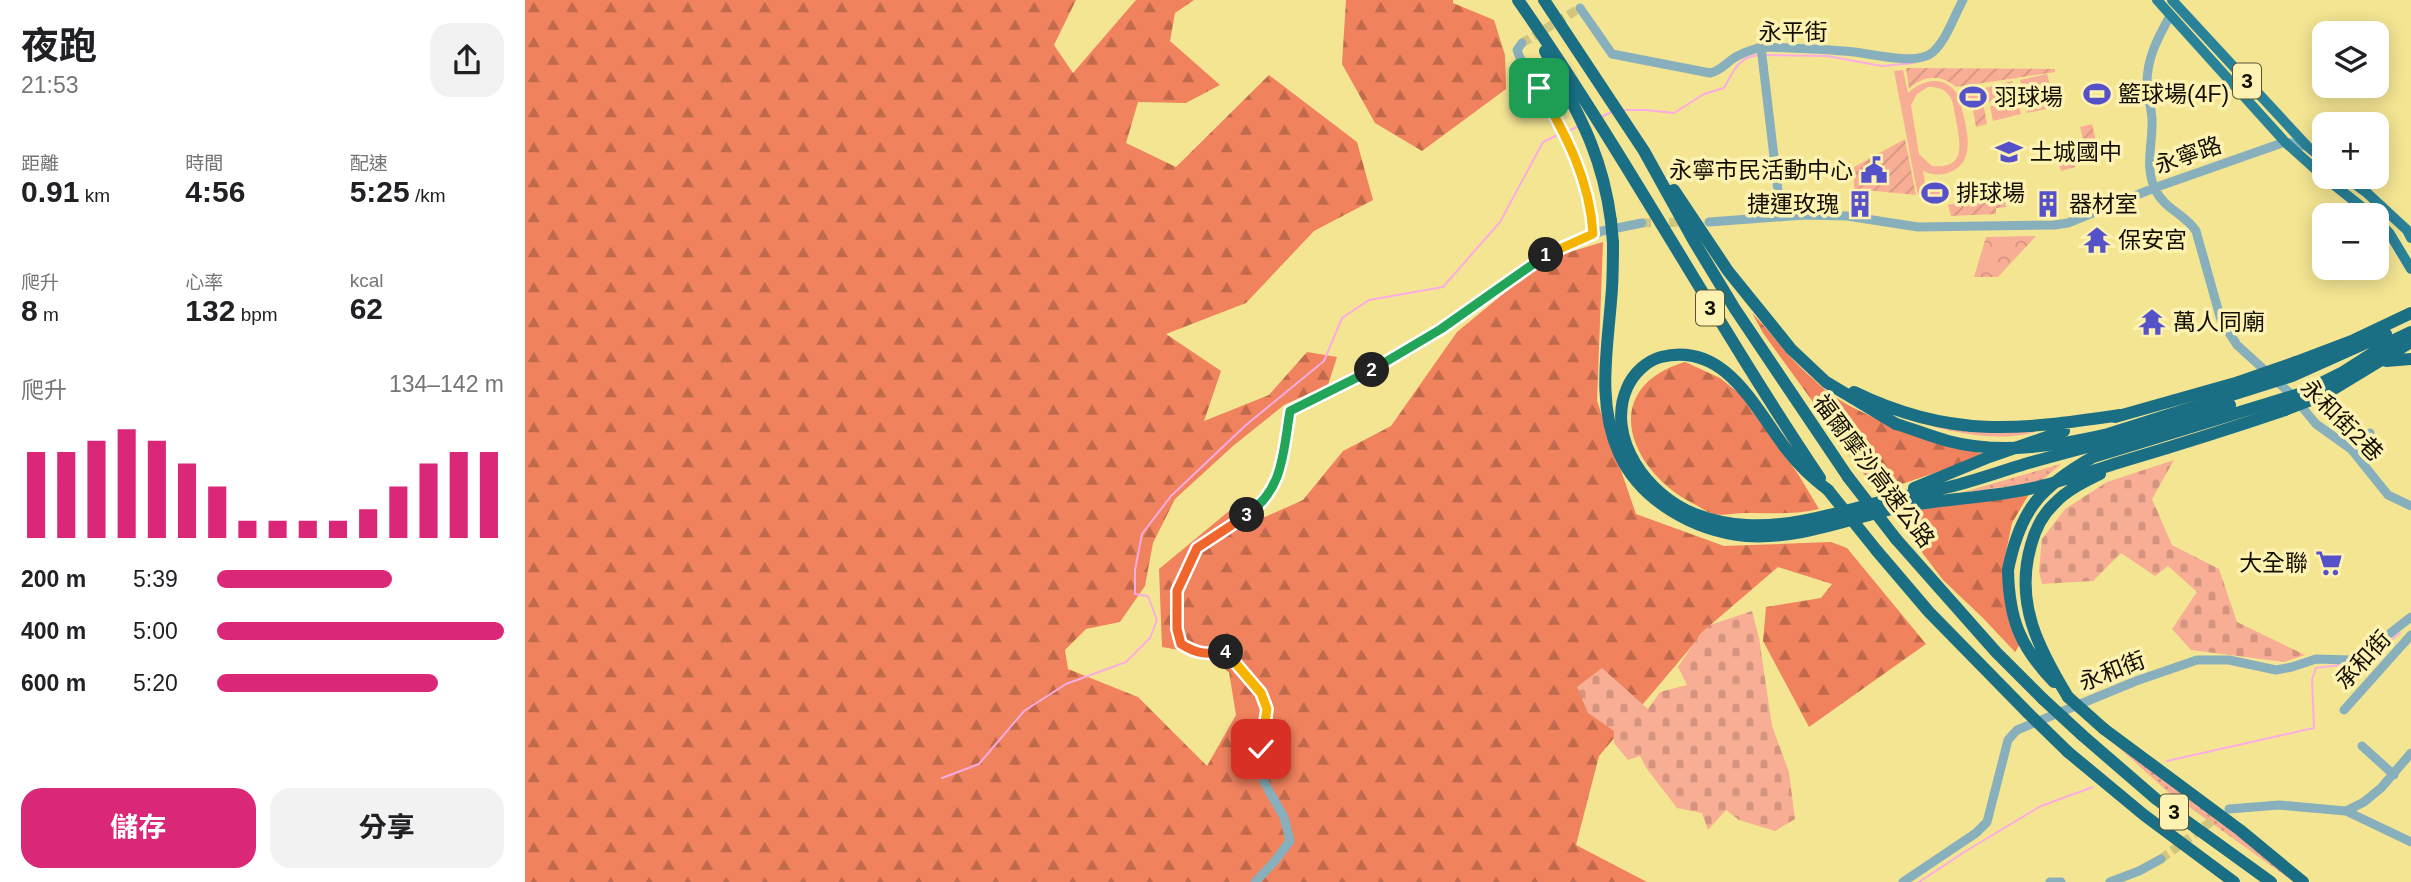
<!DOCTYPE html>
<html lang="zh-TW">
<meta charset="utf-8">
<style>
:root{--surface:#fff;--page:#f2f2f2;--text:#202124;--muted:#757577;--accent:#db2777}
body{margin:0;font-family:Helvetica,"Noto Sans TC",sans-serif;background:var(--page);color:var(--text);height:100vh;display:flex;flex-direction:column;font-size:26px;white-space:nowrap}
*{box-sizing:border-box;margin:0}
p{font-size:23px;color:var(--muted)}
.icon{flex:none;width:38px;height:38px;fill:none;stroke:currentColor;stroke-width:2;stroke-linecap:round;stroke-linejoin:round}
.map{position:relative;flex:1;overflow:hidden}
.side{display:flex;flex-direction:column;background:var(--surface);width:525px}
.side>*{flex:none}
.buttons{position:absolute;left:1787px;top:21px;display:grid;gap:14px}
.buttons a{display:grid;place-items:center;width:77px;height:77px;border-radius:14px;background:var(--surface);box-shadow:0 4px 18px #0003;font-size:35px}
.pin{position:absolute;display:grid;place-items:center;width:60px;height:60px;color:#fff;margin:-30px;border-radius:14px;box-shadow:0 4px 10px #0006}
.km{position:absolute;width:35px;height:35px;margin:-18px;border-radius:50%;background:#222;color:#fff;font-size:19px;line-height:35px;text-align:center}
.round{display:grid;place-items:center;flex:none;width:74px;height:74px;border-radius:21px;background:var(--page)}
.head{display:flex;align-items:center;justify-content:space-between;height:119px;padding:0 21px}
h1{font-size:38px;font-weight:700;line-height:52px}
.figures{display:grid;grid-template-columns:repeat(3,1fr);gap:10px;height:119px;padding:7px 21px}
.figures div{display:grid;align-content:center}
.figures b{font-size:30px;font-weight:700}
.figures small{font-size:19px;font-weight:400}
.figures p{font-size:19px}
.chart{height:196px;padding:14px 21px}
.chart p{display:flex;justify-content:space-between}
.chart svg{width:100%;height:126px;margin-top:7px;stroke:var(--accent);stroke-width:6}
.cta{display:flex;gap:14px;margin-top:auto;padding:14px 21px}
.cta a{flex:1;height:80px;border-radius:21px;background:var(--accent);color:#fff;font-size:28px;font-weight:700;line-height:80px;text-align:center}
.cta a+a{background:var(--page);color:var(--text)}
ul{padding:0 21px;list-style:none;font-size:23px}
li{display:grid;grid-template-columns:112px 84px 1fr;align-items:center;height:52px}
li i{height:18px;border-radius:9px;background:var(--accent)}
main{display:flex;flex:1;min-height:0}
.map>svg:first-child{display:block}
.grass{fill:url(#grass-dots)}
.forest{fill:url(#forest-firs)}
.cemetery{fill:url(#cemetery-stones)}
.park{fill:url(#park-crowns)}
.garden{fill:url(#garden-furrows)}
.pitch{fill:#f8ae95;fill-rule:evenodd}
.lines{fill:none;stroke-linecap:round;stroke-linejoin:round}
.stream{stroke:#fbace2;stroke-width:2}
.minor-tunnel{stroke:#d2c57d;stroke-width:9;stroke-dasharray:9 4.5;stroke-linecap:butt}
.minor{stroke:#88afbc;stroke-width:9}
.major{stroke:#2a8299;stroke-width:10}
.highway{stroke:#1a6f84;stroke-width:12}
.highway-bridge{stroke:#1a6f84;stroke-width:12}
.split-1-casing{stroke:#fff;stroke-width:14}
.split-2-casing{stroke:#fff;stroke-width:14}
.split-3-casing{stroke:#fff;stroke-width:14}
.split-4-casing{stroke:#fff;stroke-width:14}
.split-5-casing{stroke:#fff;stroke-width:14}
.split-1{stroke:#f5b400;stroke-width:9}
.split-2{stroke:#22a559;stroke-width:9}
.split-3{stroke:#22a559;stroke-width:9}
.split-4{stroke:#f0652b;stroke-width:9}
.split-5{stroke:#f5b400;stroke-width:9}
.labels{text-anchor:middle;stroke-width:7;stroke-linejoin:round;paint-order:stroke}
.shield{fill:#fef2b2;stroke:#5a5335;stroke-width:2}
.shield-label{font-size:21px;font-weight:bold;fill:#140f00}
.street-label{font-size:23px;fill:#140f00;stroke:#fef2b2}
.poi-label{font-size:23px;fill:#140f00;stroke:#fef2b2;text-anchor:start}
</style>
<main>
<section class="side">
<div class="head"><div><h1>夜跑</h1><p>21:53</p></div><a class="round"><svg class="icon" aria-label="share" viewBox="0 0 24 24"><path d="M12 15V3M7 8l5-5 5 5M5 13v7h14v-7"/></svg></a></div>
<div class="figures">
<div><p>距離</p><b>0.91<small> km</small></b></div>
<div><p>時間</p><b>4:56</b></div>
<div><p>配速</p><b>5:25<small> /km</small></b></div>
</div>
<div class="figures">
<div><p>爬升</p><b>8<small> m</small></b></div>
<div><p>心率</p><b>132<small> bpm</small></b></div>
<div><p>kcal</p><b>62</b></div>
</div>
<div class="chart"><p><span>爬升</span>134–142 m</p>
<svg viewBox="0 0 160 44" preserveAspectRatio="none"><path d="M5 44V14M15 44V14M25 44V10M35 44V6M45 44V10M55 44V18M65 44V26M75 44V38M85 44V38M95 44V38M105 44V38M115 44V34M125 44V26M135 44V18M145 44V14M155 44V14"/></svg>
</div>
<ul>
<li><b>200 m</b>5:39<i style="width:61%"></i></li>
<li><b>400 m</b>5:00<i style="width:100%"></i></li>
<li><b>600 m</b>5:20<i style="width:77%"></i></li>
</ul>
<div class="cta"><a>儲存</a><a>分享</a></div>
</section>
<div class="map">
<svg width="1886" height="882" viewBox="0 0 1886 882">
<defs>
<pattern id="grass-dots" width="8" height="8" patternUnits="userSpaceOnUse" patternTransform="scale(1.75)"><rect width="8" height="8" fill="#f8ae95"/><path d="M2 2h.1M6 6h.1" fill="none" stroke="#d4947f" stroke-width="1.8" stroke-linecap="round"/></pattern>
<pattern id="forest-firs" width="22" height="20" patternUnits="userSpaceOnUse" patternTransform="scale(1.75)"><rect width="22" height="20" fill="#f0825e"/><path d="M5 1l3.5 6h-7zM16 11l3.5 6h-7z" fill="#c1694b"/></pattern>
<pattern id="cemetery-stones" width="16" height="16" patternUnits="userSpaceOnUse" patternTransform="scale(1.75)"><rect width="16" height="16" fill="#f8ae95"/><path d="M2 7V4a2 2 0 0 1 4 0v3zM10 15v-3a2 2 0 0 1 4 0v3z" fill="#d4947f"/></pattern>
<pattern id="park-crowns" width="20" height="18" patternUnits="userSpaceOnUse" patternTransform="scale(1.75)"><rect width="20" height="18" fill="#f8ae95"/><path d="M2 6a3 3 0 1 1 6 0M12 15a3 3 0 1 1 6 0" fill="none" stroke="#d4947f"/></pattern>
<pattern id="garden-furrows" width="10" height="10" patternUnits="userSpaceOnUse" patternTransform="scale(1.75)"><rect width="10" height="10" fill="#f8ae95"/><path d="M-1 1l2-2M0 10L10 0M9 11l2-2" fill="none" stroke="#d4947f"/></pattern>
</defs>
<rect width="100%" height="100%" fill="#f4e593"/>
<path class="grass" d="M1380,418L1521,428C1478,446 1423,432 1380,418Z
M1536,464L1515,482L1435,493Z
M1561,718L1703,827L1769,882L1643,792Z"/>
<path class="forest" d="M0,0H551L529,45L548,73L611,0H669L650,13L645,41L695,85L661,103L613,102L601,143L651,167L744,75L832,142L848,200L789,231L721,303L641,334L696,371L679,421L744,395L782,352L812,357L803,385L759,405L708,446L650,499L628,543L620,586L595,622L561,629L540,650L543,669L613,697L682,766L711,715L704,672L677,654L637,647L634,569L715,502L740,517L778,500L818,451L866,426L932,332L995,280L1038,254L1078,242L1072,401L1111,514L1199,546L1306,542L1322,548L1401,644L1284,727L1238,641L1241,607L1296,598L1307,584L1253,567L1183,627L1074,756L1051,845L1122,882H0Z
M821,0H928V3L969,20L980,55L981,89L897,151L850,123L817,64Z
M1227,313C1239,325 1248,337 1259,350C1270,363 1285,376 1298,388C1334,419 1416,443 1463,455L1353,492L1303,428L1286,399L1238,333Z
M1160,362L1195,378L1215,394L1273,474L1294,509C1269,515 1246,513 1220,513C1210,513 1198,516 1188,514C1182,512 1175,507 1169,504C1105,472 1071,389 1160,362Z
M1504,494L1487,523L1478,567L1495,644L1490,652L1458,618L1418,580L1383,534L1370,513Z"/>
<path class="cemetery" d="M1649,460L1627,499L1647,545L1694,569L1712,622L1780,655L1759,662L1666,650L1647,629L1672,592L1643,566L1630,576L1596,553L1568,581L1517,584L1514,571L1517,539L1540,509L1582,482Z
M1227,611L1234,638L1247,726L1264,772L1270,819L1250,831L1214,820L1201,810L1183,830L1177,813L1152,808L1122,769L1115,756L1103,760L1089,743V731L1063,713L1052,687L1077,668L1123,709L1135,692L1162,685L1153,667L1175,634L1185,625Z"/>
<path class="park" d="M1511,236L1473,277H1449L1461,237Z"/>
<path class="garden" d="M1381,68L1530,69V72L1431,87C1415,74 1399,75 1384,89Z
M1459,107L1462,124L1451,127L1448,110Z
M1567,124L1574,153L1563,158L1555,127Z
M1380,139L1391,195L1329,189V167Z
M1544,142L1550,167L1536,171L1529,146Z
M1478,192L1481,207L1471,208V214L1426,216L1423,205Z"/>
<path class="pitch" d="M1378,70L1383,93C1399,78 1422,75 1434,97C1439,120 1455,161 1425,172C1415,176 1407,175 1398,171L1402,194L1393,195L1392,191L1369,71ZM1403,87C1411,87 1418,88 1423,94C1429,101 1429,112 1431,120C1435,144 1442,169 1407,166L1394,154L1386,105L1392,94Z
M1522,74L1526,88L1498,95L1495,80Z
M1487,81L1491,95L1463,102L1460,88Z
M1454,86L1458,105L1443,109L1438,88Z
M1526,93L1530,107L1502,113L1498,99Z
M1492,100L1496,114L1468,121L1465,106Z
M1412,182L1418,202L1408,204L1402,184Z"/>
<g class="lines">
<path class="stream" d="M1240,55L1302,56L1357,66L1389,63
M1099,110H1121L1149,113L1179,94L1199,88C1209,71 1213,56 1235,55
M1076,117L1087,112
M1041,132L1052,127
M1829,663L1841,661L1875,633
M1642,761L1789,728L1787,679L1791,668L1823,664
M417,778L454,764L499,711L541,684L601,662L625,638L632,620L623,596L610,594V570L617,534L646,496L721,425L799,361L817,318L844,300L918,287L975,222L1018,142L1035,134
M1394,882L1441,851L1516,806L1568,787"/>
<path class="minor-tunnel" d="M997,43L1055,8
M1117,223L1162,222
M1636,859L1699,812"/>
<path class="minor" d="M1055,8L1087,54L1185,73C1195,71 1201,63 1209,58C1218,52 1227,50 1236,47C1267,48 1298,49 1329,52C1348,54 1393,66 1408,52C1422,39 1429,16 1438,0
M1645,16C1632,39 1621,60 1622,87C1623,100 1628,112 1627,125C1627,146 1620,168 1630,189C1639,209 1660,214 1671,231L1696,320L1712,345L1767,395L1791,424L1826,449L1863,495L1886,506
M997,43L992,50L995,58C1029,113 1064,168 1068,235
M1236,47L1256,216
M1184,222L1279,215L1322,216L1393,227L1529,225L1543,223L1629,188L1760,142L1782,146
M1826,449L1845,433
M1819,710L1886,635
M1837,746L1869,775
M1704,809L1754,805L1821,811L1839,802L1856,788L1886,753
M1821,811L1886,842
M730,882L749,862L765,841L759,817L739,782L736,749L742,709L736,693L705,654L700,651C682,656 672,654 656,644L652,629V591L663,565L672,548L733,508L747,491L756,461L765,411L876,355L959,301L1024,254L1077,231L1117,223
M1378,882L1451,833L1462,822L1483,740L1492,730L1611,681L1672,660H1704L1751,670L1767,667L1791,659L1825,660L1841,652L1886,617
M1525,882H1536
M1585,882L1614,871L1636,859"/>
<path class="major" d="M1632,0L1760,142L1799,177
M1647,0L1782,146L1799,160
M1799,177L1847,215
M1820,177L1842,193L1882,230L1886,238
M1852,220L1865,234L1886,269"/>
<path class="highway" d="M993,0C1101,155 1190,322 1295,478
M1019,0L1119,151L1170,243L1210,309L1323,477
M1020,51C1052,112 1077,151 1086,221
M1149,190L1203,271L1266,349L1301,382L1371,424
M1088,243C1088,263 1088,282 1086,301C1082,352 1072,404 1094,453C1115,501 1170,531 1221,536C1274,540 1325,518 1376,507C1421,498 1468,498 1512,487C1541,480 1570,470 1599,461C1653,445 1707,428 1760,410
M1865,342L1886,332
M1861,361L1886,359
M1771,362L1829,340L1886,313
M1329,392C1425,439 1494,430 1595,415
M1799,395L1886,342
M1590,417L1714,382
M1389,488L1464,457L1539,431
M1303,490C1287,478 1274,466 1262,450C1229,407 1200,341 1136,357C1121,361 1108,374 1102,388C1080,438 1123,496 1170,514C1186,520 1205,524 1221,525C1271,528 1319,510 1367,499C1385,494 1405,492 1424,487C1449,481 1474,472 1500,464C1554,449 1609,435 1663,418
M1371,539L1471,652L1518,699
M1352,551L1404,612L1503,713
M1483,570C1484,619 1495,647 1529,682
M1543,697C1514,649 1489,603 1506,545C1510,530 1518,514 1530,503C1542,490 1559,482 1575,474
M1579,729L1715,830L1778,882
M1557,735L1631,799L1746,882
M1543,752L1619,815L1709,882"/>
<path class="highway-bridge" d="M1086,221L1088,243
M1714,382L1771,362
M1760,410L1799,395
M1663,418L1705,405
M1371,424C1388,429 1405,436 1423,441C1476,455 1531,446 1583,434L1767,376L1861,334
M1323,477L1371,539
M1303,490L1352,551
M1483,570C1495,510 1515,487 1568,457L1774,394L1818,372L1865,342
M1543,697L1579,729
M1518,699L1557,735
M1503,713L1543,752"/>
</g>
<g class="lines">
<defs>
<path id="split-1" d="M1014,88C1041,135 1065,180 1068,234L1021,255"/>
<path id="split-2" d="M847,370L916,329L1021,255"/>
<path id="split-3" d="M722,515C759,489 758,452 765,411L847,370"/>
<path id="split-4" d="M701,652C683,654 673,655 656,644L652,629V591L672,548L722,515"/>
<path id="split-5" d="M701,652L736,693L742,709L736,749"/>
</defs>
<use href="#split-1" class="split-1-casing"/>
<use href="#split-2" class="split-2-casing"/>
<use href="#split-3" class="split-3-casing"/>
<use href="#split-4" class="split-4-casing"/>
<use href="#split-5" class="split-5-casing"/>
<use href="#split-1" class="split-1"/>
<use href="#split-2" class="split-2"/>
<use href="#split-3" class="split-3"/>
<use href="#split-4" class="split-4"/>
<use href="#split-5" class="split-5"/>
</g>
<defs>
<symbol id="stadium-bare" viewBox="-9 -9 18 18"><path d="M0-5a6.5 5 0 1 0 0 10a6.5 5 0 1 0 0-10ZM-3.5-1.8h7v3.6h-7Z" fill="#5451c9" stroke="#fef2b2" stroke-width="2.5" paint-order="stroke"/></symbol>
<symbol id="school-bare" viewBox="-9 -9 18 18"><path d="M0-5L7-2L0 1L-7-2ZM-4 1L0 2.5L4 1V4Q0 6-4 4Z" fill="#5451c9" stroke="#fef2b2" stroke-width="2.5" paint-order="stroke"/></symbol>
<symbol id="civic-bare" viewBox="-9 -9 18 18"><path d="M-.6-6.5H3V-4.5H.6V-3L4-1V1h2V6H-6V1h2V-1L-.6-3ZM-1.2 2.5V6h2.4V2.5Z" fill="#5451c9" stroke="#fef2b2" stroke-width="2.5" paint-order="stroke"/></symbol>
<symbol id="building-bare" viewBox="-9 -9 18 18"><path d="M-4-6H4V6H1V3H-1V6H-4ZM-2.5-4.3h1.7v1.8h-1.7ZM.8-4.3h1.7v1.8H.8ZM-2.5-1h1.7V.8h-1.7ZM.8-1h1.7V.8H.8Z" fill="#5451c9" stroke="#fef2b2" stroke-width="2.5" paint-order="stroke"/></symbol>
<symbol id="temple-bare" viewBox="-9 -9 18 18"><path d="M0-6L5-2H3V0L6.5 2.5H4V6H1.5V3h-3V6H-4V2.5H-6.5L-3 0V-2H-5Z" fill="#5451c9" stroke="#fef2b2" stroke-width="2.5" paint-order="stroke"/></symbol>
<symbol id="supermarket-bare" viewBox="-9 -9 18 18"><path d="M-6-5.5h2.5l.6 2H6L4.5 2H-2.5L-4.4-4H-6ZM-1.5 3.2a1.3 1.3 0 1 0 .1 0ZM3 3.2a1.3 1.3 0 1 0 .1 0Z" fill="#5451c9" stroke="#fef2b2" stroke-width="2.5" paint-order="stroke"/></symbol>
</defs>
<g fill-rule="evenodd">
<use href="#stadium-bare" x="1553" y="75" width="38" height="38"/>
<use href="#stadium-bare" x="1429" y="78" width="38" height="38"/>
<use href="#school-bare" x="1465" y="133" width="38" height="38"/>
<use href="#civic-bare" x="1330" y="151" width="38" height="38"/>
<use href="#stadium-bare" x="1391" y="174" width="38" height="38"/>
<use href="#building-bare" x="1316" y="185" width="38" height="38"/>
<use href="#building-bare" x="1504" y="185" width="38" height="38"/>
<use href="#temple-bare" x="1553" y="221" width="38" height="38"/>
<use href="#temple-bare" x="1608" y="303" width="38" height="38"/>
<use href="#supermarket-bare" x="1785" y="544" width="38" height="38"/>
</g>
<g class="labels">
<g class="shield">
<rect x="1708" y="63.5" width="28" height="35" rx="5"/>
<rect x="1171" y="290.5" width="28" height="35" rx="5"/>
<rect x="1635" y="794.5" width="28" height="35" rx="5"/>
</g>
<g class="shield-label">
<text x="1722" y="88">3</text>
<text x="1185" y="315">3</text>
<text x="1649" y="819">3</text>
</g>
<g class="street-label">
<text x="1268" y="40">永平街</text>
<text transform="translate(1663 155) rotate(-19)" y="8">永寧路</text>
<text transform="translate(1817 420) rotate(45)" y="8">永和街2巷</text>
<text transform="translate(1349 471) rotate(53)" y="8">福爾摩沙高速公路</text>
<text transform="translate(1838 660) rotate(-48)" y="8">承和街</text>
<text transform="translate(1587 671) rotate(-21)" y="8">永和街</text>
</g>
<g class="poi-label">
<text x="1593" y="102">籃球場(4F)</text>
<text x="1469" y="105">羽球場</text>
<text x="1505" y="160">土城國中</text>
<text x="1328" y="178" text-anchor="end">永寧市民活動中心</text>
<text x="1431" y="201">排球場</text>
<text x="1314" y="212" text-anchor="end">捷運玫瑰</text>
<text x="1544" y="212">器材室</text>
<text x="1593" y="248">保安宮</text>
<text x="1648" y="330">萬人同廟</text>
<text x="1783" y="571" text-anchor="end">大全聯</text>
</g>
</g>
</svg>
<div class="buttons">
<a><svg class="icon" aria-label="layers" viewBox="0 0 24 24"><path d="M12 4l9 5-9 5-9-5zM3 14l9 5 9-5"/></svg></a>
<a>+</a>
<a>−</a>
</div>
<div class="pin" style="left:1014px;top:88px;background:#1e9e55"><svg class="icon" aria-label="arrive" viewBox="0 0 24 24"><path d="M6 21V4h12l-3 4 3 4H6"/></svg></div>
<div class="pin" style="left:736px;top:749px;background:#d93025"><svg class="icon" aria-label="check" viewBox="0 0 24 24"><path d="M5 12l5 5 9-10"/></svg></div>
<b class="km" style="left:1021px;top:255px">1</b>
<b class="km" style="left:847px;top:370px">2</b>
<b class="km" style="left:722px;top:515px">3</b>
<b class="km" style="left:701px;top:652px">4</b>
</div>
</main>
